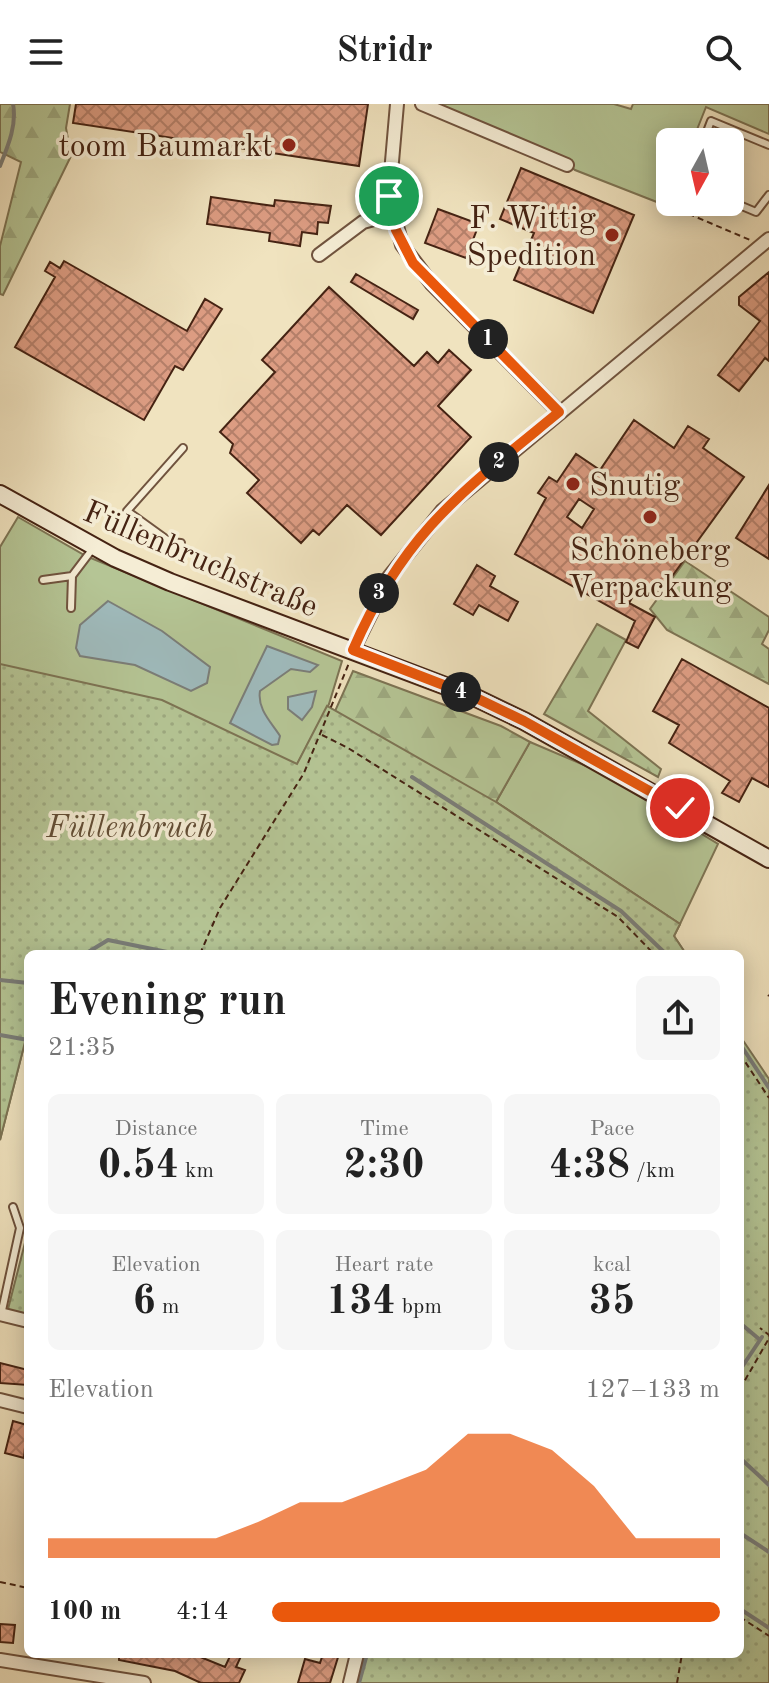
<!DOCTYPE html>
<meta charset="utf-8">
<style>
:root{--surface:#fff;--page:#f6f6f6;--text:#222;--muted:#767676;--accent:#ea580c}
body{margin:0;font-family:"Old Standard TT",serif;background:var(--page);color:var(--text);height:100vh;display:flex;flex-direction:column;font-size:30px;white-space:nowrap}
*{box-sizing:border-box;margin:0}
p{font-size:26px;color:var(--muted)}
.icon{flex:none;width:44px;height:44px;fill:none;stroke:currentColor;stroke-width:2;stroke-linecap:round;stroke-linejoin:round}
.map{position:relative;flex:1;overflow:hidden}
.side{position:absolute;left:24px;top:846px;width:720px;height:708px;display:flex;flex-direction:column;background:var(--surface);border-radius:12px;box-shadow:0 4px 20px #0003}
.side>*{flex:none}
.needle{width:52px;rotate:188deg}
.buttons{position:absolute;left:656px;top:24px;display:grid;gap:16px}
.buttons a{display:grid;place-items:center;width:88px;height:88px;border-radius:12px;background:var(--surface);box-shadow:0 4px 20px #0003;font-size:40px}
.pin{position:absolute;display:grid;place-items:center;width:68px;height:68px;color:#fff;margin:-34px;border:4px solid #fff;border-radius:50%;box-shadow:0 2px 8px #0007}
.km{position:absolute;width:40px;height:40px;margin:-20px;border-radius:50%;background:#222;color:#fff;font-size:22px;line-height:40px;text-align:center}
.round{display:grid;place-items:center;flex:none;width:84px;height:84px;border-radius:12px;background:var(--page)}
.head{display:flex;align-items:center;justify-content:space-between;height:136px;padding:0 24px}
h1{font-size:44px;font-weight:800;line-height:60px}
.figures{display:grid;grid-template-columns:repeat(3,1fr);gap:12px;height:136px;padding:8px 24px}
.figures div{display:grid;align-content:center;border-radius:12px;background:var(--page);text-align:center}
.figures b{font-size:40px;font-weight:800}
.figures small{font-size:22px;font-weight:400}
.figures p{font-size:22px}
.chart{height:224px;padding:16px 24px}
.chart p{display:flex;justify-content:space-between}
.chart svg{width:100%;height:144px;margin-top:8px;fill:var(--accent);opacity:.7}
ul{padding:0 24px;list-style:none;font-size:26px}
li{display:grid;grid-template-columns:128px 96px 1fr;align-items:center;height:60px}
li i{height:20px;border-radius:10px;background:var(--accent)}
header{display:flex;justify-content:space-between;align-items:center;height:104px;padding:0 24px;background:var(--surface);font-size:36px;font-weight:800}
.map>svg:first-child{display:block}
.green{fill:#b5c595;stroke:#7d7454;stroke-width:2}
.forest{fill:url(#forest-firs);stroke:#7d7454;stroke-width:2}
.park{fill:url(#park-dots);stroke:#7d7454;stroke-width:2}
.water{fill:#9fbbbd;stroke:#7b7e79;stroke-width:2}
.lines{fill:none;stroke-linecap:round;stroke-linejoin:round}
.stream{stroke:#7b7e79;stroke-width:4}
.building{fill:url(#building-cross-hatch);stroke:#452313;stroke-width:2;fill-rule:evenodd}
.lane-casing{stroke:#70533e;stroke-width:10}
.street-casing{stroke:#70533e;stroke-width:16}
.secondary-casing{stroke:#452313;stroke-width:20}
.path{stroke:#452313;stroke-width:2;stroke-dasharray:6 4;stroke-linecap:butt}
.lane{stroke:#f5edd5;stroke-width:6}
.street{stroke:#f5edd5;stroke-width:12}
.secondary{stroke:#f5edd5;stroke-width:16}
.route-casing{stroke:#fff;stroke-width:16}
.route{stroke:#ea580c;stroke-width:10}
.poi-dot{fill:#8f2418;stroke:#f5edd5;stroke-width:3}
.labels{text-anchor:middle;stroke-width:7;stroke-linejoin:round;paint-order:stroke}
.poi-label{font-size:32px;fill:#452313;stroke:#f5edd5;text-anchor:end}
.street-label{font-size:32px;fill:#452313;stroke:#f5edd5}
.park-label{font-size:32px;font-style:italic;fill:#614c34;stroke:#f5edd5}
</style>
<header><svg class="icon" aria-label="menu" viewBox="0 0 24 24"><path d="M4 6h16M4 12h16M4 18h16"/></svg>Stridr<svg class="icon" aria-label="search" viewBox="0 0 24 24"><circle cx="10" cy="10" r="6"/><path d="M15 15l6 6"/></svg></header>
<div class="map">
<svg width="769" height="1579" viewBox="0 0 769 1579">
<defs>
<pattern id="forest-firs" width="22" height="20" patternUnits="userSpaceOnUse" patternTransform="scale(2)"><rect width="22" height="20" fill="#b5c595"/><path d="M5 1l3.5 6h-7zM16 11l3.5 6h-7z" fill="#9da980"/></pattern>
<pattern id="park-dots" width="8" height="8" patternUnits="userSpaceOnUse" patternTransform="scale(2)"><rect width="8" height="8" fill="#b5c595"/><path d="M2 2h.1M6 6h.1" fill="none" stroke="#9da980" stroke-width="1.8" stroke-linecap="round"/></pattern>
<pattern id="building-cross-hatch" width="8" height="8" patternUnits="userSpaceOnUse" patternTransform="scale(2)"><rect width="8" height="8" fill="#dc9c82"/><path d="M0 0l8 8M0 8l8-8" fill="none" stroke="#b47f69"/></pattern>
</defs>
<rect width="100%" height="100%" fill="#f0e3bf"/>
<filter id="stains"><feTurbulence type="fractalNoise" baseFrequency=".0025" numOctaves="4"/><feColorMatrix values="0 0 0 0 .2 0 0 0 0 .09 0 0 0 0 .02 0 0 0 .5 -.17"/></filter>
<radialGradient id="worn" r=".72"><stop offset=".6" stop-color="#630" stop-opacity="0"/><stop offset="1" stop-color="#630" stop-opacity=".3"/></radialGradient>
<path class="green" d="M435,0H614L631,5L633,0H769V30L706,3L692,38H670L667,102L575,66L560,54Z
M18,413L86,452L342,557L329,600L293,668L28,850V939L25,938L0,1036V443Z
M530,638L598,667L718,740L680,820L496,698Z"/>
<path class="forest" d="M0,0H70L66,24L71,52L3,191L0,190V142L21,58L0,48Z
M685,457L769,513V526L762,540L769,545V580L667,526L650,505Z
M597,520L626,536L588,607L661,665L658,673L544,610Z
M353,567L501,622L530,638L496,698L680,820L674,832L686,850L305,674Z"/>
<path class="park" d="M0,560L162,596L297,660L327,602L496,698L680,820L674,832L686,850H28V939L25,938L0,1036Z
M740,932L769,975V1579H355L363,1550H740Z
M28,1127V1214L7,1209Z"/>
<path class="water" d="M108,497L162,527L210,563L207,579L191,587L135,561L80,552L76,544L80,521Z
M267,542L318,561L310,568L291,565L260,587C257,605 271,618 280,632L278,640L272,641L230,619Z
M316,587L312,603L302,616L288,605V593Z"/>
<g class="lines">
<path class="stream" d="M0,62C8,42 17,21 13,0
M412,673L621,807L666,850
M85,850L108,836L177,850
M0,876L28,879
M0,931L28,936
M740,940L769,984
M740,1219L759,1235
M740,1266L762,1233
M740,1354L769,1381
M740,1429L769,1448
M740,1505L769,1524
M359,1579L367,1550"/>
</g>
<path class="building" d="M76,0H368L359,62L73,19Z
M521,64L634,111L593,209L514,176L534,129L500,115Z
M211,93L274,102L275,96L331,102L328,119L318,118L317,130L302,128L300,142L269,137L270,129L207,120Z
M438,105L479,120L466,154L425,139Z
M64,157L187,227L205,195L222,205L183,266L175,262L144,316L15,243L55,173L45,167L50,158L60,164Z
M769,168V257L765,254L739,287L718,271L760,217L739,201V193Z
M356,170L418,206L413,215L351,178Z
M329,183L414,262L427,248L438,259L449,246L471,266L438,302L471,333L381,431L347,401L319,431L313,426L301,439L247,389L259,376L230,349L233,340L220,328L275,268L262,256Z
M634,316L674,344L688,322L709,335L703,344L744,373L660,489L644,479L642,483L639,482L629,499L655,513L638,544L626,538L635,517L515,450L546,394L538,389L549,373L557,378L576,350L600,366ZM579,395L594,405L582,424L567,413Z
M769,381V455L736,434Z
M477,461L495,472L490,482L518,498L508,517L479,501L473,511L454,500Z
M682,555L769,604V683L752,674L739,698L722,689L730,677L669,639L679,621L653,607Z
M0,1259L28,1266V1281L0,1279Z
M13,1317L27,1321L24,1354L5,1349Z
M0,1520L15,1521L13,1539L0,1538Z
M119,1550H193L225,1563L231,1550H242L236,1563L245,1566L239,1579H201L175,1567L119,1556Z
M323,1550H339L330,1579H298L305,1555L320,1559Z"/>
<g class="lines">
<defs>
<path id="lane" d="M703,38L711,17L769,41
M730,97L756,108L769,91
M181,439L170,438L127,407L183,344
M43,476L72,472
M71,504L72,472L94,443
M1,1211L20,1124L13,1103"/>
<path id="street" d="M397,0L389,92L402,141L431,179L559,308
M422,0L567,61
M319,151L363,118L392,110
M353,546L389,473L442,407L769,135
M0,1210L28,1217
M0,1296L28,1303
M0,1556L144,1579
M350,1579L357,1550"/>
<path id="secondary" d="M0,390L115,454L170,478L472,592L524,617L769,755"/>
</defs>
<use href="#lane" class="lane-casing"/>
<use href="#street" class="street-casing"/>
<use href="#secondary" class="secondary-casing"/>
<path class="path" d="M661,98L750,136
M322,631L348,644L618,813L654,850
M200,850L220,804L304,669L349,559
M768,891L769,892
M740,950L769,994
M740,1285L768,1236L769,1231L760,1224
M0,1478L28,1484
M740,1513L769,1532
M677,1579L682,1550"/>
<use href="#lane" class="lane"/>
<use href="#street" class="street"/>
<use href="#secondary" class="secondary"/>
</g>
<g class="lines">
<defs>
<path id="route" d="M389,92L396,126L413,159L559,308C463,387 404,428 353,546L472,592L524,617L680,704"/>
</defs>
<use href="#route" class="route-casing"/>
<use href="#route" class="route"/>
</g>
<g class="poi-dot">
<circle cx="289" cy="41" r="8"/>
<circle cx="612" cy="131" r="8"/>
<circle cx="573" cy="380" r="8"/>
<circle cx="650" cy="413" r="8"/>
</g>
<g class="labels">
<g class="poi-label">
<text x="273" y="52">toom Baumarkt</text>
<text x="596" y="124">F. Wittig<tspan x="596" dy="37">Spedition</tspan></text>
<text x="589" y="391" text-anchor="start">Snutig</text>
<text x="650" y="456" text-anchor="middle">Schöneberg<tspan x="650" dy="37">Verpackung</tspan></text>
</g>
<g class="street-label">
<text transform="translate(201 454) rotate(23)" y="11">Füllenbruchstraße</text>
</g>
<g class="park-label">
<text x="130" y="733">Füllenbruch</text>
</g>
</g>
<rect width="100%" height="100%" filter="url(#stains)"/>
<rect width="100%" height="100%" fill="url(#worn)"/>
</svg>
<div class="buttons">
<a><svg class="needle" viewBox="-14 -14 28 28"><path d="M0-13l5 13h-10z" fill="#e53935"/><path d="M0 13l5-13h-10z" fill="#767676"/></svg></a>
</div>
<div class="pin" style="left:389px;top:92px;background:#1e9e55"><svg class="icon" aria-label="arrive" viewBox="0 0 24 24"><path d="M6 21V4h12l-3 4 3 4H6"/></svg></div>
<div class="pin" style="left:680px;top:704px;background:#d93025"><svg class="icon" aria-label="check" viewBox="0 0 24 24"><path d="M5 12l5 5 9-10"/></svg></div>
<b class="km" style="left:488px;top:235px">1</b>
<b class="km" style="left:499px;top:358px">2</b>
<b class="km" style="left:379px;top:489px">3</b>
<b class="km" style="left:461px;top:588px">4</b>
<section class="side">
<div class="head"><div><h1>Evening run</h1><p>21:35</p></div><a class="round"><svg class="icon" aria-label="share" viewBox="0 0 24 24"><path d="M12 15V3M7 8l5-5 5 5M5 13v7h14v-7"/></svg></a></div>
<div class="figures">
<div><p>Distance</p><b>0.54<small> km</small></b></div>
<div><p>Time</p><b>2:30</b></div>
<div><p>Pace</p><b>4:38<small> /km</small></b></div>
</div>
<div class="figures">
<div><p>Elevation</p><b>6<small> m</small></b></div>
<div><p>Heart rate</p><b>134<small> bpm</small></b></div>
<div><p>kcal</p><b>35</b></div>
</div>
<div class="chart"><p><span>Elevation</span>127–133 m</p>
<svg viewBox="0 0 160 44" preserveAspectRatio="none"><path d="M0 44V38L10 38L20 38L30 38L40 38L50 33L60 27L70 27L80 22L90 17L100 6L110 6L120 11L130 22L140 38L150 38L160 38V44z"/></svg>
</div>
<ul>
<li><b>100 m</b>4:14<i style="width:100%"></i></li>
</ul>
</section>
</div>
